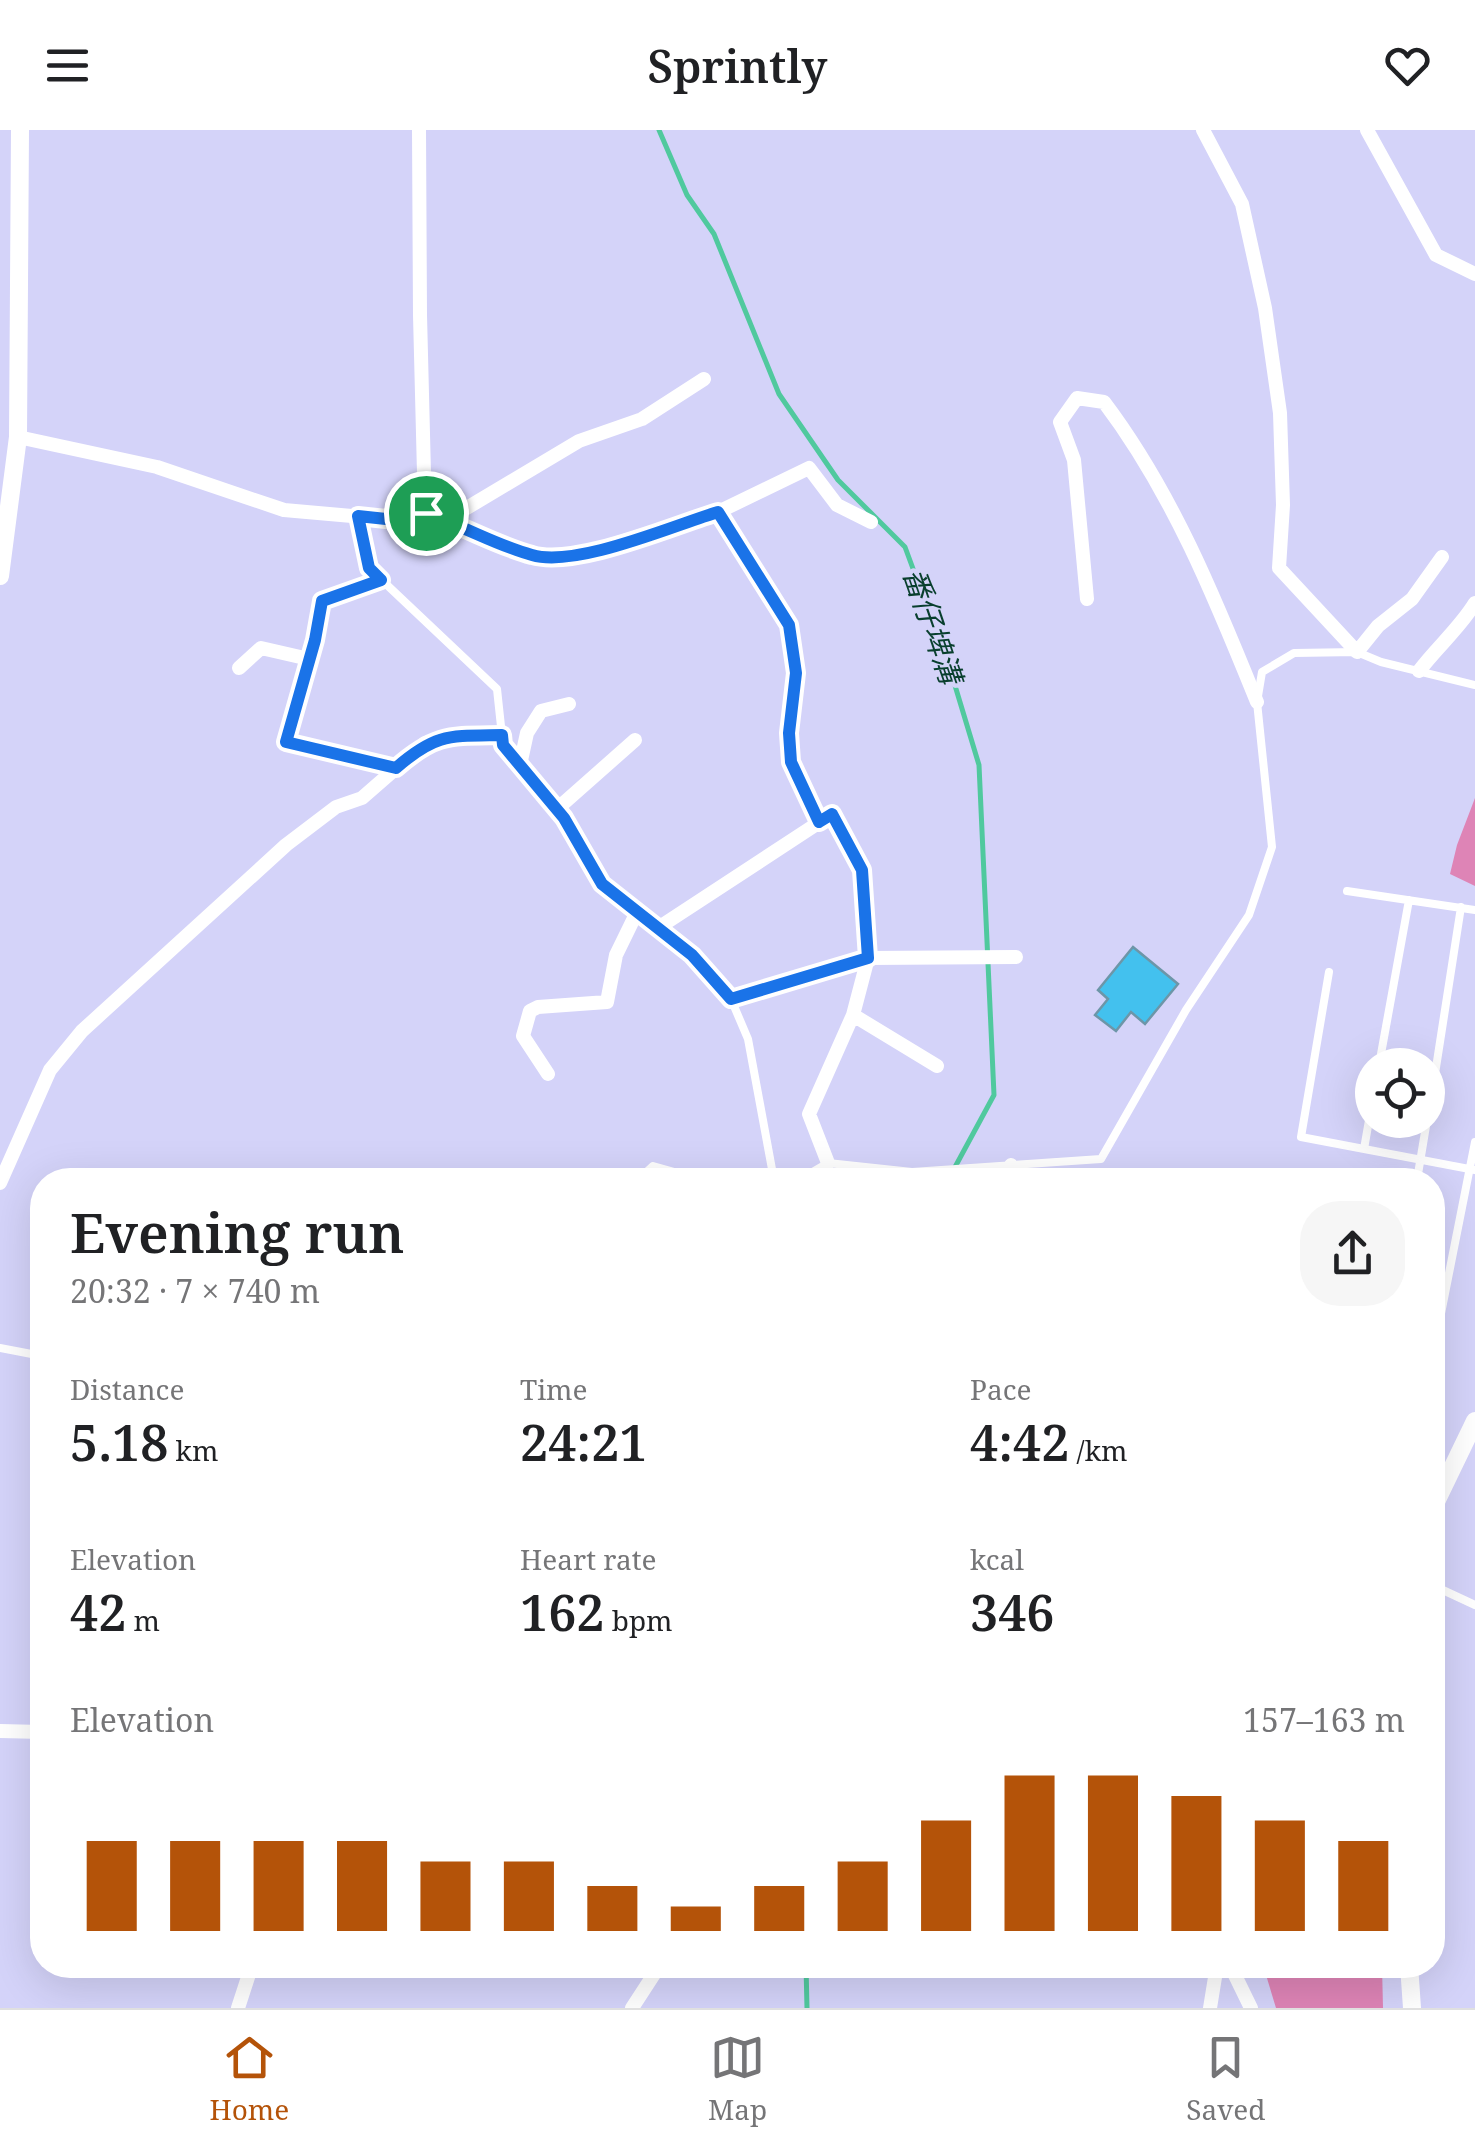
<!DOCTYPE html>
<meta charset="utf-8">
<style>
:root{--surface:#fff;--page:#f6f6f6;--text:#202124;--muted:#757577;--line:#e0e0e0;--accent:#b45309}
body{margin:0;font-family:"Noto Serif","Noto Sans TC",serif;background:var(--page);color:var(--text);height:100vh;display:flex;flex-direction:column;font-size:38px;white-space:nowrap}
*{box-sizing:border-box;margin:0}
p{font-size:32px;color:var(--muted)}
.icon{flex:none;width:55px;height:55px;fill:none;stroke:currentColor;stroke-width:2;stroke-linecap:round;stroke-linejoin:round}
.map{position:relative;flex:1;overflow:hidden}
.side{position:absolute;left:30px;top:1038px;width:1415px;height:810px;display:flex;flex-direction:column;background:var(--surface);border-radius:40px;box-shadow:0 10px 40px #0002}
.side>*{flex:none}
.fabs{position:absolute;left:1355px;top:918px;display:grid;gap:20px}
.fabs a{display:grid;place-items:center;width:90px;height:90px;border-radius:50%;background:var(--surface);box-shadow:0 10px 40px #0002;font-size:50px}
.pin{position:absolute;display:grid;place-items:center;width:85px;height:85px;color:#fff;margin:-42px;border:5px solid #fff;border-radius:50%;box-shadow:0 2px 10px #0007}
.round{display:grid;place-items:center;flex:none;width:105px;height:105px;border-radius:40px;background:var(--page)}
.headline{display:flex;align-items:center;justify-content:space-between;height:170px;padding:0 40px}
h1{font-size:55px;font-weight:600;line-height:75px}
.stats{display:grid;grid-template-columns:repeat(3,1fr);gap:15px;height:170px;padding:10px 40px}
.stats div{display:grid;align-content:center}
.stats b{font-size:50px;font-weight:600}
.stats small{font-size:28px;font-weight:400}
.stats p{font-size:28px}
.chart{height:280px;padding:20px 40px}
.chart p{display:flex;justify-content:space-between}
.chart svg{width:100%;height:180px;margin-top:10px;stroke:var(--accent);stroke-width:6}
header{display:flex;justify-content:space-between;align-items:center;height:130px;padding:0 40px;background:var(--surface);font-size:45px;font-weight:600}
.tabs{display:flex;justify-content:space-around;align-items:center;height:140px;border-top:2px solid var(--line);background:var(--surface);font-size:28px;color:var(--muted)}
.tabs a{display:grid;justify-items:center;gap:5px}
.tabs .active{color:var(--accent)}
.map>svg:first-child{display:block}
.forest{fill:#de84b6}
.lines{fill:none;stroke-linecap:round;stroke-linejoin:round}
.stream{stroke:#50c99e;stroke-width:5}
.building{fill:#43c1ee;stroke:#6d96a8;stroke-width:2.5}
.service{stroke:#fff;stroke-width:8}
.minor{stroke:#fff;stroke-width:14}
.tertiary{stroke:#fff;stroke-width:18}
.route-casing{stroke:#fff;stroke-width:20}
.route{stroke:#1a73e8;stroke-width:12}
.labels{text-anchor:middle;stroke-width:9;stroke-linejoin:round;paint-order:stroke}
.water-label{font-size:30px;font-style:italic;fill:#093f2e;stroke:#d4d3f9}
</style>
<header><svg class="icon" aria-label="menu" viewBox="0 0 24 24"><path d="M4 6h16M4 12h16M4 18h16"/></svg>Sprintly<svg class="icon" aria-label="heart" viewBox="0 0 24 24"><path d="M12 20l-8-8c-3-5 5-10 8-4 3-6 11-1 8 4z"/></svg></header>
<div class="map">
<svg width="1475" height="1878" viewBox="0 0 1475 1878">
<rect width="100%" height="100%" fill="#d4d3f9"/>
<path class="forest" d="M1475,668V756L1450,744L1457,715Z
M1263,1835H1382L1383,1878H1276Z"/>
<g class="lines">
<path class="stream" d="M659,0L687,65L714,104L779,264L838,350L905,417L950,539L979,635L994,965L948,1050
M806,1835L807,1878"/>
</g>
<path class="building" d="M1133,817L1178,854L1145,894L1131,882L1116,901L1095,885L1108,869L1098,860Z"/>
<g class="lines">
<path class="service" d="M358,386L369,438L497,559L503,615L564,688L602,754L692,825L731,869L748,909L774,1050
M1347,761L1475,780
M1329,842L1301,1007L1475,1040
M1379,935L1409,770
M1428,989L1461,777
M1364,1019L1372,973
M638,1050L653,1036L703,1050
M799,1050L828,1033L912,1042L1101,1029L1186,880L1249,785L1272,717L1257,572L1262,542L1294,523L1357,522L1381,532L1475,555
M1417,1050L1427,990
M0,1218L42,1226
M1432,1229L1475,1012
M1432,1455L1475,1475"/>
<path class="minor" d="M1203,0L1242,74L1265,178L1280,283L1283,375L1279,438L1357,522L1378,496L1412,469L1442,427
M1367,0L1436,125L1475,144
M704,249L642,289L579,311L465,379L425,383L535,426L569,428L718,382L809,338L837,375L871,392
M18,307L157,337L284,380L386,389L402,381L425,383L420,185L419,0
M718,382L789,495L796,543L789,603L791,632L819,692
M381,449L323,471L286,612L396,638
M1087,469L1074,330L1060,292L1077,268L1104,272C1172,362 1215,468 1257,572
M239,538L261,518L309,529
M1419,541C1437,517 1459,499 1475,473
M520,635L527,603L541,581L569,574
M557,679L635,610
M658,798L832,684L862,740L868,828L853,885L809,984L828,1033
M731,869L868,828L1016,827
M853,885L937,936
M548,944L523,906L530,881L538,877L607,872L616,825L637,782
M1011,1035L1012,1050
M0,1053L50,940L82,901L286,715L336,677L362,668L425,613L461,606L502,605
M0,1601L42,1602
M1230,1835L1251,1878
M238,1878L252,1835
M632,1878L660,1835
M1210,1878L1217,1835"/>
<path class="tertiary" d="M0,446L18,307L20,0
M1432,1380L1475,1291
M1409,1835L1412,1878"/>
</g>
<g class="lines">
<defs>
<path id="route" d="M402,380C448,385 487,413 532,425C576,438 672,396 718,382L789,495L796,543L789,603L791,632L819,692L832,684L862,740L868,828L731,869L692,825L602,754L564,688L503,615L502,605C450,606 436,603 396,638L286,612L315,510L322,471L381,450L369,438L358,386L386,389Z"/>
</defs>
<use href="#route" class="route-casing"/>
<use href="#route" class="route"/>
</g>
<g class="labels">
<g class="water-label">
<text transform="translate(932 496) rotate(71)" y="10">番仔埤溝</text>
</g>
</g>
</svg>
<div class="fabs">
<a><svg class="icon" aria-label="locate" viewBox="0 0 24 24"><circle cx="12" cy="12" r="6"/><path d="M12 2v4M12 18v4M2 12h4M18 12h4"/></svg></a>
</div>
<div class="pin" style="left:426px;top:383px;background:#1e9e55"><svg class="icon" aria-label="arrive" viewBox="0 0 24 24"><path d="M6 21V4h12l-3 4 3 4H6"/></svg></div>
<section class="side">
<div class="headline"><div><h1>Evening run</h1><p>20:32 · 7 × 740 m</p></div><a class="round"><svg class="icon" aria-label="share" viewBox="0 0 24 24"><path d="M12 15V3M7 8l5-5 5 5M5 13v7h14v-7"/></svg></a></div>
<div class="stats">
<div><p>Distance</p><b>5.18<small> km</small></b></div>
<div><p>Time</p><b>24:21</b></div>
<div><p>Pace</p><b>4:42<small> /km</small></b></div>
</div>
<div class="stats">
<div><p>Elevation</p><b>42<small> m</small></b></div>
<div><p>Heart rate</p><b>162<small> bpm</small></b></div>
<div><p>kcal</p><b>346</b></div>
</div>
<div class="chart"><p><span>Elevation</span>157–163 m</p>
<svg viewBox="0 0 160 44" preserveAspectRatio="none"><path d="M5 44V22M15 44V22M25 44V22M35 44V22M45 44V27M55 44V27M65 44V33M75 44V38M85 44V33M95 44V27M105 44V17M115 44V6M125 44V6M135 44V11M145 44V17M155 44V22"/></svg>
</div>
</section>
</div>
<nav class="tabs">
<a class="active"><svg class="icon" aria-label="home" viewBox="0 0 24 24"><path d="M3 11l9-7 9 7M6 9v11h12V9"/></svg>Home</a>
<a><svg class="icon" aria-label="map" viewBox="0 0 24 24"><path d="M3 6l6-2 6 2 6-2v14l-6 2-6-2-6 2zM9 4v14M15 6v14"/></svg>Map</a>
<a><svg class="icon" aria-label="saved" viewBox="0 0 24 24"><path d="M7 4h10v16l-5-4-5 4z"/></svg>Saved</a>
</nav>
